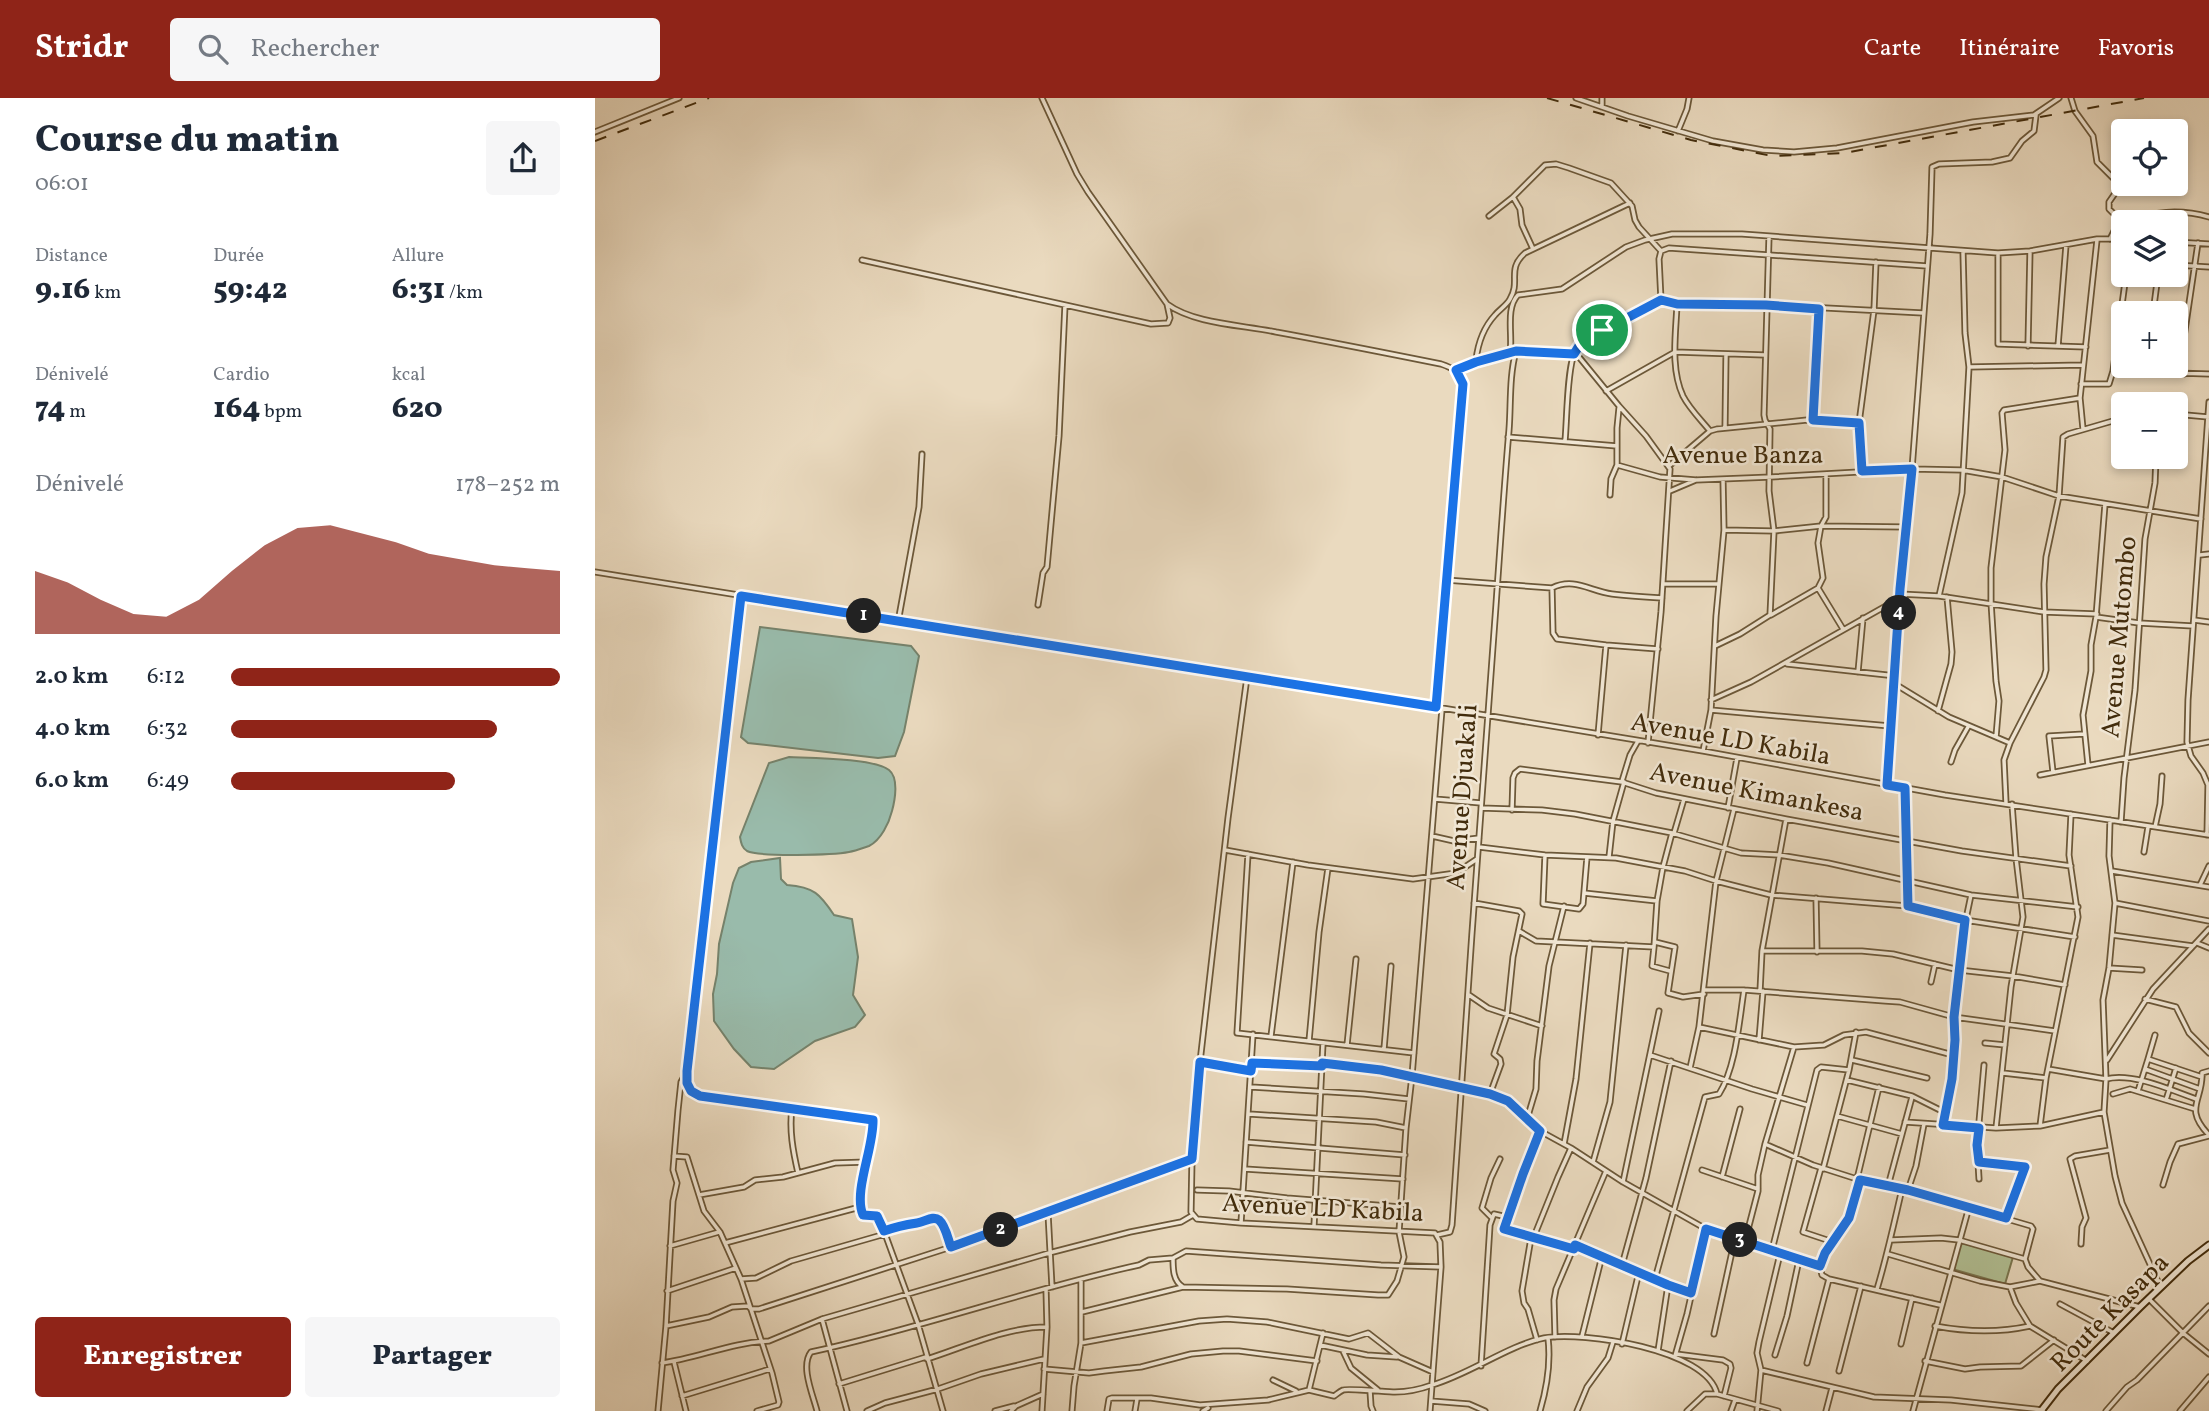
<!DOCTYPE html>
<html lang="fr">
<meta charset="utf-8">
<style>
:root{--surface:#fff;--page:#f6f6f7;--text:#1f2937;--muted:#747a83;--accent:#8f2418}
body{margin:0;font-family:Vollkorn,serif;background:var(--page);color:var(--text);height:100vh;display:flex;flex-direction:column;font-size:26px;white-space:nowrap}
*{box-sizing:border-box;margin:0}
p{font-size:23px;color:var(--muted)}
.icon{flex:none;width:38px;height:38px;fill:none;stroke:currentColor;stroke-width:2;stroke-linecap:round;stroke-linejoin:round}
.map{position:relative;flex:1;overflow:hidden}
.side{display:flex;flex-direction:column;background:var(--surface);width:595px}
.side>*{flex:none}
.fabs{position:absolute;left:1516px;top:21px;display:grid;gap:14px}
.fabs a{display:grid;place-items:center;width:77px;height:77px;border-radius:7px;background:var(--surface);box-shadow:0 4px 10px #0003;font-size:35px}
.pin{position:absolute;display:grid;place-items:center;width:60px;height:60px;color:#fff;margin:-30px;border:4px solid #fff;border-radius:50%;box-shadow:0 2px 7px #0007}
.km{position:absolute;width:35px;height:35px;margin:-18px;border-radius:50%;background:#222;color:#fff;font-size:19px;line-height:35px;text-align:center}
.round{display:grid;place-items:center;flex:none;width:74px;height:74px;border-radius:7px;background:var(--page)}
.overview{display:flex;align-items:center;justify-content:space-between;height:119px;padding:0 35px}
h1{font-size:38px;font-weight:800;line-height:52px}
.figures{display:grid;grid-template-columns:repeat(3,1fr);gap:10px;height:119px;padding:7px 35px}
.figures div{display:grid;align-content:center}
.figures b{font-size:30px;font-weight:800}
.figures small{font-size:19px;font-weight:400}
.figures p{font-size:19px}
.chart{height:196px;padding:14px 35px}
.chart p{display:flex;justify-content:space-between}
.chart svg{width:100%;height:126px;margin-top:7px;fill:var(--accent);opacity:.7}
.primary-button{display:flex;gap:14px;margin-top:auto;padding:14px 35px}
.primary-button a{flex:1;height:80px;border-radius:7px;background:var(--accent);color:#fff;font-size:28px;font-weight:800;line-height:80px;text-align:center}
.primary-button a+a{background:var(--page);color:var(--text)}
ul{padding:0 35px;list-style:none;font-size:23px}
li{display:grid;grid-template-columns:112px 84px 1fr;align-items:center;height:52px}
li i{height:18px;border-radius:9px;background:var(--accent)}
header{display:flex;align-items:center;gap:42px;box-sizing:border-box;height:98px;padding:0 35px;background:var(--accent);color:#fff}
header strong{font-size:33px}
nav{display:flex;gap:38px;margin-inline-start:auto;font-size:24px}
.search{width:490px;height:63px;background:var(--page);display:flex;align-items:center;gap:18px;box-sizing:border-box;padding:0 24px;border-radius:7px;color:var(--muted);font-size:26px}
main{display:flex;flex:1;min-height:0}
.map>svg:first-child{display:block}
.green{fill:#b2c195;stroke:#7a7650;stroke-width:2}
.water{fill:#99bbab;stroke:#76826b;stroke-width:2}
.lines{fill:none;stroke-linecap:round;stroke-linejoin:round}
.street-casing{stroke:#6c5839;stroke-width:7}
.secondary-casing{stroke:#422c0c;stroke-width:9}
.street{stroke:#f1e7d5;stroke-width:3.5}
.secondary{stroke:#f1e7d5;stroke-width:5}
.rail{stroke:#422c0c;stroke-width:2;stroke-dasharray:12 12;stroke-linecap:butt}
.route-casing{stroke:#fff;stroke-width:14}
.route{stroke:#1a73e8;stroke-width:9}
.labels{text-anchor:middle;stroke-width:5;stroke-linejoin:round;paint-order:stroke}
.street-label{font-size:26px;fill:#422c0c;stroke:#f1e7d5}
</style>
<header>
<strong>Stridr</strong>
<div class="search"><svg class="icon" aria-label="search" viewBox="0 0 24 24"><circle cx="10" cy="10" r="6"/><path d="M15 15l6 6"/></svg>Rechercher</div>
<nav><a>Carte</a><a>Itinéraire</a><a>Favoris</a></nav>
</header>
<main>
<section class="side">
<div class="overview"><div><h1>Course du matin</h1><p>06:01</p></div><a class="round"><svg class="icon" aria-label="share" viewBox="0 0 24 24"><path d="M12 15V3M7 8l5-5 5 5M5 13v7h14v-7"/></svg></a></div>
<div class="figures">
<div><p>Distance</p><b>9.16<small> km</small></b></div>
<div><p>Durée</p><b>59:42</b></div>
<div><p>Allure</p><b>6:31<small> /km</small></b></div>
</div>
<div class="figures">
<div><p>Dénivelé</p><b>74<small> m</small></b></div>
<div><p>Cardio</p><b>164<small> bpm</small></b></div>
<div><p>kcal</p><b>620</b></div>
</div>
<div class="chart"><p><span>Dénivelé</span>178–252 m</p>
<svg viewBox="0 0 160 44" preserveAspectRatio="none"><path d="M0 44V22L10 26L20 32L30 37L40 38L50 32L60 22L70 13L80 7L90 6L100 9L110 12L120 16L130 18L140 20L150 21L160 22V44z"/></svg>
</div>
<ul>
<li><b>2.0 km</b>6:12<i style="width:100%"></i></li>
<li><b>4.0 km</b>6:32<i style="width:81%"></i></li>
<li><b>6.0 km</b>6:49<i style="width:68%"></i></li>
</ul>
<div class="primary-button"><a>Enregistrer</a><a>Partager</a></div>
</section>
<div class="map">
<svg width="1614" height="1313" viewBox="0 0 1614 1313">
<rect width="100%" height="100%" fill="#eadabf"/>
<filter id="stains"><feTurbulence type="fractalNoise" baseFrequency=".00286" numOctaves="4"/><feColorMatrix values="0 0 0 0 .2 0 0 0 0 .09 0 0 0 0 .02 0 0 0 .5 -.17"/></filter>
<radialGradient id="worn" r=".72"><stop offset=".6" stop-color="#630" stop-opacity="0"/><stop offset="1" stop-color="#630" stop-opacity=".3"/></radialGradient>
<path class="green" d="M1364,1144L1418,1159L1410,1186L1357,1171Z"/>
<path class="water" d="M165,529L316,548L324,558L309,634L300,658L283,660L153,645L146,639Z
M194,659C215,660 279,660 294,672C304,680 300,702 297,713C294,725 286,742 274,748C268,750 260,753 254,754C239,757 164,759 152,753C147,750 146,745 145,739L174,665Z
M185,760L186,781L192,787C219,789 225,796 239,817L257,821L263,859L258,897L270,917L260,929L220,943L179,971L156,969L139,951L119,923L118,896L122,876L124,846L138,785L144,770L156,764Z"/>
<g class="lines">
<defs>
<path id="street" d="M447,0L482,76L493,94L572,206C599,226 648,227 681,234C736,244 791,255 846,266C858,270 865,274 868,287L841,609
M981,0L1033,18L1118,43L1168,52L1199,54L1242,50L1378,24L1439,17L1464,0
M1007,0V9
M1476,0L1480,13L1498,38L1502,64L1519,81L1523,91L1514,104V111L1518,115L1533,123
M1083,33L1092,11L1094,0
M0,34L84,0
M918,99L925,111L927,127L938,151
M894,118L918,99L950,67L961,66L974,70L1016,85L1037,108L1040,122L1044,129L1066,153
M1530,124C1555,113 1587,111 1614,119
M1515,141L1521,129L1528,125
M1580,144L1614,146
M1066,153L1074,150L1332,168
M1066,153L1064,161L1066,202L1082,206C1081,235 1075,270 1088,298C1094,310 1106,322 1115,333
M1368,154L1370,235L1374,269L1367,395L1344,498L1449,514L1502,516
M1403,155V246L1491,249
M267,162L556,226L573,225L575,220L572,206
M1580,167L1614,169
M1082,206L1171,207L1328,215
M1558,215L1563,177
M1433,248L1435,153
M1463,248L1471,147
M920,253L979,256L984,259L1024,308L1051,338L1075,371L1066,514L1053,645
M881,262C883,245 888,230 900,217C905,211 912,207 915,201C926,183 911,172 930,155L1035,105
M1374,269L1488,267
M861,272L881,264L915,255C918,238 910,210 923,197L967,191L1031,149L1050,142L1077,136H1147L1403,155L1435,153L1502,141H1528
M1518,273L1614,276
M1589,276V239L1603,145
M1486,286H1514L1518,273L1531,177
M1011,293L1080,254L1170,257
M1580,316L1613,319
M1218,322L1224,211
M1130,330L1131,256
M1488,331L1485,300L1502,142
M913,339L1022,348
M970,343C972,322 972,274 979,256C986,238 1047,211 1066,202
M1022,367L1065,379L1101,382L1176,379L1317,371L1367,372L1407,379L1464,398L1606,421
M1074,368L1115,333L1122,331L1212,322L1264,325
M1267,373L1264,325L1279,212L1281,164
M1075,393L1101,382
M1015,397L1016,381L1022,367V330L1024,310
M1129,432L1179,433L1174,393L1175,331L1170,322L1169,317L1174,139
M1605,457L1614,456
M0,474L841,609L1108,653L1350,697L1614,737
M851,482L957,490L958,535L962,541L1011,547L1063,551
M1068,486H1124
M957,490C979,479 995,493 1017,496C1033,498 1050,499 1067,500
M1223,490L1228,480L1223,445L1226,428L1311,429
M1305,496L1344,498
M146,499L92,973C92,985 93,993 105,998L277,1022C279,1047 257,1098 269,1118H282L285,1122L323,1226L348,1313
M443,507L448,475L452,469L464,338L470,207
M1176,517L1223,490L1248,531
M1501,519L1544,525L1598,528
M1599,522L1614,524
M303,524L324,409L327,356
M1120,548L1145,536L1175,517L1179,433L1226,428L1231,419V376
M1192,566L1301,578
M1263,574L1268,520
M652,579L633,720L605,964L597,1061L596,1114L602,1121L646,1125L840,1135L845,1144L846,1169L835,1313
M1300,586L1354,619L1401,639
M1116,602L1156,584L1305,500
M1116,612L1295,628
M1343,613L1356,566L1357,554L1352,499
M1003,637L1011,547
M1415,645L1449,579L1451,572L1449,486L1451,459L1464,398L1468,339L1473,336L1528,320
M1108,653L1116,612L1121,518L1129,432L1128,381
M1356,664L1360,652L1373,629
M1493,667L1488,617L1496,573V547L1501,519L1510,406
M1458,674L1454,638L1489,636
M1445,677L1614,644
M1027,683L1035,657L1043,643
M1292,687L1305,491L1317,371L1335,136L1337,69L1344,66L1397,64L1415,60L1427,43L1439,33L1441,17
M1310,690L1313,808
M840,701L886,705
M1411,705L1409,662L1415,645L1401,639L1404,603L1401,583L1396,504V470L1410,352L1407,315L1409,312L1485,300
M886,710L947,712L980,716L1077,735L1146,755L1184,757L1233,765L1376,797L1483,809
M1133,710L1142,660
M917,712L918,680L920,675L925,671L1027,684L1061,695L1191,721L1367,753L1476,768
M1515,722L1514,758L1520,805L1514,870L1508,902L1511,981L1509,1014L1520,1078L1527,1105L1565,1188
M1526,724L1529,680L1540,592L1550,441L1560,385L1561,359
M1560,729L1565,706L1567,678
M1079,735L1089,701
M1612,737L1613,687L1608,675L1596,658L1592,644L1593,602L1614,304
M837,738L859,743L884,740
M884,749L950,757L1021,760L1090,773L1121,783L1176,797L1313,808L1370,822L1480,839
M630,752L713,767L818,781L861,775L882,761
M1549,754L1553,729
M653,756L642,935L819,955
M950,757L948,806L984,811L988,806L992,759
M1014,759L1018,723L1029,684
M1517,773L1614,789
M1605,787L1614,768
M989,795L1062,803
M1221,800L1222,854
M879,805L924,813L927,816L918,859L912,917L899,956L905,961L906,966L895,996
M1520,805L1614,823
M924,833L941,843L1059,849L1057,868L1075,873
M1517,837L1598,848
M1060,844L1080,849L1073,895L1088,899L1109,896
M1602,845L1614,850
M1059,849L1062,803L1068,769L1077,735
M1167,853H1267L1298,856L1364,872L1418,878L1470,887
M1514,870L1547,872
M1336,884L1340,866
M1109,892H1149L1290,903L1305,904L1359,919L1460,933
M1165,893L1167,853L1191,721
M874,897L893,910L947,928
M1550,901L1581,909L1594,935L1614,955
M1104,929L1199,949L1229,947L1249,937L1271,934L1358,957
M676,938L698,764
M1164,942L1168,893
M714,943L724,834L733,770
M1390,945L1410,947
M752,947L761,861
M789,951L796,868
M1055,957L1157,991L1212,1007
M1553,961L1560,937
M1257,962L1332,980
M1512,962L1558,891L1614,831
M605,964L656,973
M657,965L727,968
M727,965L786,972L867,988L903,998L913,1003L945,1033L976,1050L1028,1084L1111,1131L1225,1169L1227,1177L1234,1181L1345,1207
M1095,970L1104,929L1121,783L1139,711
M1453,971L1511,981C1537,974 1576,992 1601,1001
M1550,971L1605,991
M1614,973L1607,975C1608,1003 1588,1010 1614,1037
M1408,975L1451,980
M1252,982L1317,998L1349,1014
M656,989L769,996L814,1001
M1543,993L1553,961L1607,979
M1518,996L1535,991L1600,1011
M1571,1002L1581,970
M197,1010C194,1032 198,1053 203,1075
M654,1016L781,1024L811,1030
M1242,1018L1307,1036
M932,1021L941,991L942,963L954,868L969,808
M1310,1024L1401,1030L1445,1028L1509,1014
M1348,1027C1350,1010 1355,995 1357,979C1360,959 1359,939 1359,920C1359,882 1368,834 1376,797
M1445,1028L1451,980L1483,819L1474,757L1476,716
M1401,1030L1416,889L1428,819L1421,760L1417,706
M945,1033L909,1131L936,1140L979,1151
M651,1044L810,1057
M969,1046L981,981L995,845
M1170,1046L1218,1067L1265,1082L1313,1092L1436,1128L1438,1131L1430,1161
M79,1058L92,1059L109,1113L125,1134L146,1181L177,1275L184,1304L183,1307L162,1313
M998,1064L1015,1004L1031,847
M1383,1064L1430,1069L1411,1120
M1226,1070L1208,1134L1238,1144
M650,1071L808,1081
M1228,1071L1254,972
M1107,1072L1163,1091
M1127,1079L1145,1011
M1262,1081L1284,989
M1384,1081L1382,1047L1389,967
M1028,1084L1064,913
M1568,1087L1575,1064L1583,1046L1614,1038
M1293,1088L1317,999
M602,1092L634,1093L692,1100L806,1109
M1313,1092L1321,1068L1329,1026
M104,1097L149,1089L160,1082L188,1079L240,1065L272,1064
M453,1115L457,1189
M897,1120L887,1110L896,1080L905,1061
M646,1125L658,936
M719,1128L728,945
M290,1133C307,1127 322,1124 340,1120L346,1125L356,1149
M842,1137L855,1134L857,1127C871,920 885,714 901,507C905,449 909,391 914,332C916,307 914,278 921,253
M936,1140L927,1193L929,1205L933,1211L942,1242
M938,1141L963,1079L976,1050
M1296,1142L1346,1140L1364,1142L1430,1161L1433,1169L1445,1183L1545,1209
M1150,1143L1163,1093V1077L1170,1046L1199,949
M130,1145L265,1109
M1486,1146L1487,1129L1491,1120L1475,1061L1480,1058L1515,1052
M980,1147L1073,1187L1096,1195
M75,1148L124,1134
M1177,1152L1222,972L1226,969L1254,972L1261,934
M1293,1156L1385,1183L1415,1189L1445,1183
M578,1160C578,1171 578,1183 588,1189
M1027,1167L1051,1080L1076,963
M1225,1169L1230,1155L1254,1120L1265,1083
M146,1181L161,1180L196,1163L290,1136
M1060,1181L1110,999L1124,996C1141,969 1144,924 1149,892
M1415,1189L1421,1205L1435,1228
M1282,1191C1292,1158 1299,1125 1307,1091
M72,1193L141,1170
M1554,1201L1588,1235L1614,1256
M1465,1206L1519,1235
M487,1214L588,1189L692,1191L783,1197H793L802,1183L809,1159L804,1134L811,1030L817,978L847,611
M227,1221L454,1155L535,1134L586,1124L598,1117
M71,1228L114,1219L137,1209L153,1208L156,1211H164L356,1149L597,1061
M1340,1228C1372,1234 1403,1235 1435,1228L1492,1263
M1119,1236L1140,1140
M987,1238L1007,1158
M960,1239L959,1202L961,1191L1011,1073
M486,1245L604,1223L632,1221L672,1224L754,1241L773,1235L804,1259L838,1274
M1027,1246L1044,1174
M1306,1246L1317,1200
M725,1247L772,1257L802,1259
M748,1253L756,1270L783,1292
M1063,1253L1073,1187
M1081,1256L1128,1262L1135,1266L1136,1270L1129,1298
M1180,1257L1192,1218L1204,1162
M1080,1258L1092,1216L1111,1131
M332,1261C370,1249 411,1229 452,1229
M1330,1263L1370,1271L1385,1269L1426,1268L1459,1242
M79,1264L91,1313
M67,1265C103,1260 138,1244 174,1243L227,1221L252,1313
M1212,1265L1234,1181
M886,1268L895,1127L899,1116L912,1119
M449,1271L494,1275L509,1273L546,1269L596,1256L628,1253H644L722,1263
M1166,1272L1279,1299L1356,1302L1448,1312
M1244,1273L1266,1188
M678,1282L701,1293
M244,1286L331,1259
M714,1292L728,1235
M775,1293L776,1308L778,1313
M87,1298L175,1271
M836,1303L874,1306L890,1313
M63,1313L71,1228L78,1103L82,1085L78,1072L83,1012L86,984L91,975
M222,1313C218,1297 205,1268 216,1254C327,1230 434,1191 544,1167L554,1162L578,1160L591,1153L786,1167L846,1169
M272,1313L290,1305L343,1291L386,1276L449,1261
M400,1313L419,1308
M416,1313L421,1308L448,1296
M447,1313L452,1229L451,1191
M477,1313L479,1288L486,1245V1183
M512,1313L514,1301L517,1300H556L605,1307L673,1302L714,1292L739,1298C742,1296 744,1294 748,1292C752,1290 792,1294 800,1294C811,1294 826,1291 837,1287C873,1277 914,1247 949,1240C988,1233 1112,1251 1122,1296L1183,1313
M540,1313L542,1301
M608,1313L613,1310
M945,1313C952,1289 956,1265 953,1240
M982,1313L992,1289L1013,1260L1018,1244
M1092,1313L1110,1296H1122
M1136,1313L1140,1302
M1162,1313L1166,1272L1162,1255L1164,1244L1185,1156
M1231,1313L1237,1290
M1318,1313L1374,1109
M1511,1313L1532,1289L1542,1282L1614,1208
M1585,1313L1614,1279"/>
<path id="secondary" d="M1446,1313L1463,1291L1545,1209L1593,1163L1614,1147"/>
</defs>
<use href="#street" class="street-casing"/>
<use href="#secondary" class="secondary-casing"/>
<use href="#street" class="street"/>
<use href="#secondary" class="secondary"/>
<path class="rail" d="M952,0L1096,42L1177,58L1249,55L1549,0
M0,43L114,0"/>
</g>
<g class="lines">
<defs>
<path id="route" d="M1066,202L1082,206L1171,207L1224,211L1218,322L1264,325L1267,373L1317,371L1305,491L1292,687L1310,690L1313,808L1370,822L1359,919L1360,942L1357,981L1348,1027L1384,1030L1382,1047L1384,1064L1430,1069L1411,1120L1313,1092L1265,1082L1254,1120L1230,1155L1225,1168L1111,1131L1096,1195L1073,1187L980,1147L979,1151L909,1131L928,1076L945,1033L913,1003L895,996L786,972L727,965V968L657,965L656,973L605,964L597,1061L356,1149C353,1142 351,1128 344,1122C338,1117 330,1124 322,1125C309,1127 303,1128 289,1133L282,1118L268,1117C258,1094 279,1049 278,1022L105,998L96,993L92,985V973L146,498L841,609L868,286L861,272L881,264L921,253L979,256L984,248L994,240Z"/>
</defs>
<use href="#route" class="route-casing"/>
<use href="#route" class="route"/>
</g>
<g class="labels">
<g class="street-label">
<text x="1148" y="365">Avenue Banza</text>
<text transform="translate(1523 539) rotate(-85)" y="9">Avenue Mutombo</text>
<text transform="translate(1136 640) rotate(10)" y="9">Avenue LD Kabila</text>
<text transform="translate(1162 693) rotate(11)" y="9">Avenue Kimankesa</text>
<text transform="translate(866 699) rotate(-86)" y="9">Avenue Djuakali</text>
<text transform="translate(728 1109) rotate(3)" y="9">Avenue LD Kabila</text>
<text transform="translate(1514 1214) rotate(-45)" y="9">Route Kasapa</text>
</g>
</g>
<rect width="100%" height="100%" filter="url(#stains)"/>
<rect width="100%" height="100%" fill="url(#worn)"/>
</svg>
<div class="fabs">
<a><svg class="icon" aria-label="locate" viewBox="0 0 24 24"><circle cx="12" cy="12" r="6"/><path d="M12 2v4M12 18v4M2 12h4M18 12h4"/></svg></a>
<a><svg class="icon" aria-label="layers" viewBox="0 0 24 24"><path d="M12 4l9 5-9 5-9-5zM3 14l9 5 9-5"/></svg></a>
<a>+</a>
<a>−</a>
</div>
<div class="pin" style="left:1007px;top:232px;background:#1e9e55"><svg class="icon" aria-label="arrive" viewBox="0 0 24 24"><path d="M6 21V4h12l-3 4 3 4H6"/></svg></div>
<b class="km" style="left:269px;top:518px">1</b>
<b class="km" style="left:406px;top:1132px">2</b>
<b class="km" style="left:1145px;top:1142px">3</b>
<b class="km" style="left:1304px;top:515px">4</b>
</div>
</main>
